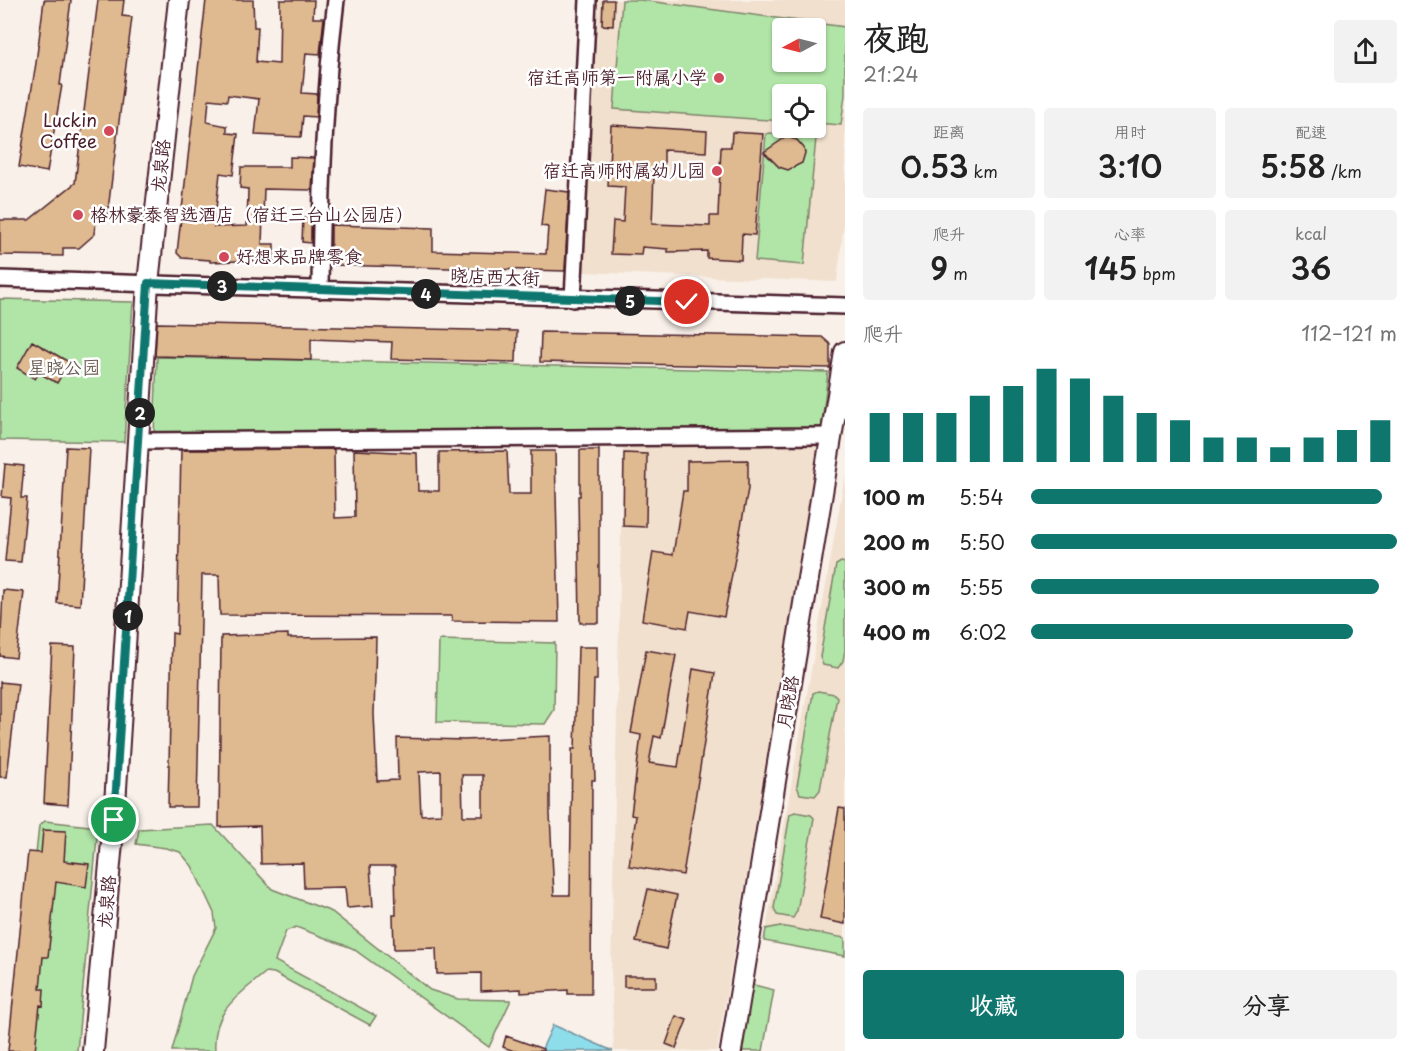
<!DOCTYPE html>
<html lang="zh">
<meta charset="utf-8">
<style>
:root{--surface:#fff;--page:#f2f2f2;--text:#222;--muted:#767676;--accent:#0f766e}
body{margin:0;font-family:"Playpen Sans","LXGW WenKai TC",sans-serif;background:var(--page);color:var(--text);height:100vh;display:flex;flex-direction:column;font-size:22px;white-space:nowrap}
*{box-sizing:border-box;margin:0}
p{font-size:20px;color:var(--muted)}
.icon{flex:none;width:33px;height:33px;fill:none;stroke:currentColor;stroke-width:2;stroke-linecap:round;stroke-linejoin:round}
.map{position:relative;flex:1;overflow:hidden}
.panel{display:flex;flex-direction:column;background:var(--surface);width:570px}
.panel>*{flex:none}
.needle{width:39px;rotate:263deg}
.controls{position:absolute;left:772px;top:18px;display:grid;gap:12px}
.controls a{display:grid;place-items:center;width:54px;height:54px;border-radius:6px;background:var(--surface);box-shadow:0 2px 4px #0004;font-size:30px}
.pin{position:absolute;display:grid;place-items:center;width:51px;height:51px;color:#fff;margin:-26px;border:3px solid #fff;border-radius:50%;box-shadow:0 2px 6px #0007}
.km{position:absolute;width:30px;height:30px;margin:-15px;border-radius:50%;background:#222;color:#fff;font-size:16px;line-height:30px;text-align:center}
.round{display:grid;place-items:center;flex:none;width:63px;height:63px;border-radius:6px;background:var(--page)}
.headline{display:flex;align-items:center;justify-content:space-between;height:102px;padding:0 18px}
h1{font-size:33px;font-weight:600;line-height:45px}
.stats{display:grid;grid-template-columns:repeat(3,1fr);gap:9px;height:102px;padding:6px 18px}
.stats div{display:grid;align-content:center;border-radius:6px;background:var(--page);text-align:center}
.stats b{font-size:30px;font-weight:600}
.stats small{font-size:16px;font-weight:400}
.stats p{font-size:16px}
.chart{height:168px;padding:12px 18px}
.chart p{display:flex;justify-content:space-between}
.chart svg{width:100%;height:108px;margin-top:6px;stroke:var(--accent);stroke-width:6}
.cta{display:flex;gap:12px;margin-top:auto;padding:12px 18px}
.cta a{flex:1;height:69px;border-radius:6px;background:var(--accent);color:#fff;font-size:24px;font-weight:600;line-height:69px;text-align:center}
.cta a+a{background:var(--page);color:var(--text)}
ul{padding:0 18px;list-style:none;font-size:20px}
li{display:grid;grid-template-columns:96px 72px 1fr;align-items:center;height:45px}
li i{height:15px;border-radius:8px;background:var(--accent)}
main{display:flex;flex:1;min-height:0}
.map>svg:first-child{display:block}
.built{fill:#f1e0ce;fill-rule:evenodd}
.green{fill:#b1e5a7;stroke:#7e8269;stroke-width:1.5;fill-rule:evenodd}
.water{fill:#8eddeb;stroke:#73919e;stroke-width:1.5}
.building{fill:#dfba90;stroke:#4a1f2b;stroke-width:1.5;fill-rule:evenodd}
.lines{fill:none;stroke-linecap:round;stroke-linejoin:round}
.minor-casing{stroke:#4a1f2b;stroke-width:20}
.tertiary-casing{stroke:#4a1f2b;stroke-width:24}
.minor{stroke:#fff;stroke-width:15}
.tertiary{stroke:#fff;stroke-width:20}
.route-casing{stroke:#fff;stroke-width:12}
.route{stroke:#0f766e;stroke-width:8}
.poi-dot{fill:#d1495b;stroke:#fff;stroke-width:2}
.labels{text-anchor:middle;stroke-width:5;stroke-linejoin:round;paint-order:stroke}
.poi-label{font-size:18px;fill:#4a1f2b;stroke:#fff;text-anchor:end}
.street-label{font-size:18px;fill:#4a1f2b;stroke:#fff}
.park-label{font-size:18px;fill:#695a50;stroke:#fff}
</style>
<main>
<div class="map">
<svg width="845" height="1051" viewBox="0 0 845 1051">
<rect width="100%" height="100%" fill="#f9f1e9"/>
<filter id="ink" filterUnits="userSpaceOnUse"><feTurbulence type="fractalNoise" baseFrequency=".0167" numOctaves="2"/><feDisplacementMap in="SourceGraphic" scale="12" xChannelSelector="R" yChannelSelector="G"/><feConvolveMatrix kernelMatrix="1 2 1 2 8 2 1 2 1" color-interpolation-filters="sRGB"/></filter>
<g filter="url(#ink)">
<path class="built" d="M599,0H845V215L837,282L583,272ZM783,28H816V62H783ZM783,94H816V128H783Z
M820,442L717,1051H614L611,972L623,445Z
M845,475V956L764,941Z"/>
<path class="green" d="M622,0H640L845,27V95L841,125L816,123V94H783V121L614,109ZM783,28H816V62H783Z
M769,133L816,138L804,265L755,261L766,134Z
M0,299L133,302L124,442L0,440Z
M157,357L828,372L821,432L154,435Z
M841,562L845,563V650L843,661L838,668L823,665L820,657L836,565Z
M439,640L555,643L554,710L545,724L437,722Z
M818,691L834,694L837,697L820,790L815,796L800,794L797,786L813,693Z
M795,812L811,815L814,818L797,911L793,918L777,915L774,908L790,814Z
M45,821L98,827L77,1051H15L39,826Z
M213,825L272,889L332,912L430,990L458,999L511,1000L489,1047L352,948L296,927L286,931L275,961L376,1016L370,1025L274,973L266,972C238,996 212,1010 215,1051H172L192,976L216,928L214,913L192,866L180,852L166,848L136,844L139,829Z
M780,926L845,938V956L764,941L766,929Z
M750,984L774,990L763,1051H740Z"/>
<path class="water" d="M553,1025L613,1051H541Z"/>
<path class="building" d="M44,0H71L60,85H62L47,172L19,167L36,63Z
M98,0H124L122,16L132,17L107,218L96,217L95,234L79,248H63V256L0,255V220H29L75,183Z
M206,0H253L254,27H258L256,62L279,64L280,0H314L313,18H324L320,54L306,53L302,93L317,94L316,117L303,116L301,137L255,135L259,99L228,95L227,101L209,99L207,122L227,126V133L238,134L233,175L220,173L214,227L247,226L248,189L240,188L241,167H290V157L314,158L312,190L264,189L262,244H274V260L210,262V260L182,258L177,253Z
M603,0H614L613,26L602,25Z
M611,125L707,131L706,152L664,150V174H654L652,224L710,226V216H718L721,147H731L732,132L763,134L755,235L742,234L741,260L707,258V251L668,252V249L642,247L641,255L611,254L613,221L623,222L625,187L608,186Z
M786,137L797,140L804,148L805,153L802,163L788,170L779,167L764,152Z
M545,189L569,192L565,271L331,265V225L433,228V251L546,254L548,227L541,226Z
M303,218L311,219V243L302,242Z
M157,323L517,331L516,362L391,359L392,342L311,339V360L155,356Z
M541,332L822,337L830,344V368L540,362Z
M32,341L69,362L57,383L39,373L35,379L17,368Z
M66,447L89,448L80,605L57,603Z
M334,449L335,518L355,517L354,450L417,453L418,491H439V452L507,451L509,494H531V451H555L559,622L452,621V616L220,615L219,575H202L197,807H168L172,633L177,634L181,450Z
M580,450H599V623H580L578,496H580Z
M624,453L647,454L646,527L623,526Z
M748,460V489L724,617L690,611L687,628L642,620L653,552L673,555L683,491H687V461Z
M5,464L24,466L21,498H27L21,562L5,561L11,498L2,497Z
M3,590L24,592L16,658L0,656Z
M288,634V638L376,637L374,714L377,781L398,780L397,738L464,740L550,736V814L554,895H570L572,749H575L578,647H597V680H594L593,720L595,780H592L591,994H568V990L521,993V989L481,991V973L437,974L436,948L394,949L393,915H396L395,866H370L373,906L347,908L345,887L304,888L303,863L261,864L260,826L219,827L221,636ZM441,771V814L421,815L419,772ZM462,775H483V816H463Z
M52,646L75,647L68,805L44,803Z
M646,650L676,655L661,738L654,736L649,763L678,767L693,669L715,673L683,875L629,866L636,816L631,815L641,735L631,733Z
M0,682L18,684L7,777H0Z
M839,808L845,809V924L820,919Z
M43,830L66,831L64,861L89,864L86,887L56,882L48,957H43L40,989H44L43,1006L40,1005L35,1051H8L28,852L41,853Z
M648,889L677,895L666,949L636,942Z
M624,976H656V987H624Z
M676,1016L687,1020L676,1048L666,1044Z
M506,1036L543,1049V1051H514L503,1047Z"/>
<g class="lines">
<defs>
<path id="minor" d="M0,279L845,306
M320,290C321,192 324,97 336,0
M573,299L588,0
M139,441L832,436"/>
<path id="tertiary" d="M93,1051L114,820L148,283L179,0
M731,1051C768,818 808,585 845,352"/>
</defs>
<use href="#minor" class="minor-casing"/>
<use href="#tertiary" class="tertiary-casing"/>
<use href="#minor" class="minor"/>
<use href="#tertiary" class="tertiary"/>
</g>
</g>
<g class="lines" filter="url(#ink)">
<defs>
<path id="route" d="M114,820L148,283L687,302"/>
</defs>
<use href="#route" class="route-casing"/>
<use href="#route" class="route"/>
</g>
<g class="poi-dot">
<circle cx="719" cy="78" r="6"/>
<circle cx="109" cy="131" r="6"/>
<circle cx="717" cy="171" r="6"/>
<circle cx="78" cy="215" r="6"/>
<circle cx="224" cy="257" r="6"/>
</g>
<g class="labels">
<g class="poi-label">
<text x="707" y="84">宿迁高师第一附属小学</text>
<text x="97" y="127">Luckin<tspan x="97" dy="21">Coffee</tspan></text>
<text x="705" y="177">宿迁高师附属幼儿园</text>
<text x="90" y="221" text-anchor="start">格林豪泰智选酒店（宿迁三台山公园店）</text>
<text x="236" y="263" text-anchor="start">好想来品牌零食</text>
</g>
<g class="street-label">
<text transform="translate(161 166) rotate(-84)" y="6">龙泉路</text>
<text transform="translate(495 277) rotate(2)" y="6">晓店西大街</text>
<text transform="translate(788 702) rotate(-80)" y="6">月晓路</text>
<text transform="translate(107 902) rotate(-85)" y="6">龙泉路</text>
</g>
<g class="park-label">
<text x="64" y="374">星晓公园</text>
</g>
</g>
</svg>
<div class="controls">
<a><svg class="needle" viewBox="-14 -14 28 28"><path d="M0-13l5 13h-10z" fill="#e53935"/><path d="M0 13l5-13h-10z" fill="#767676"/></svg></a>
<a><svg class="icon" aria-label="locate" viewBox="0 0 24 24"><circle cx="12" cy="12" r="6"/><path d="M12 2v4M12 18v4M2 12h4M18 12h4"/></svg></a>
</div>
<div class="pin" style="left:114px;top:820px;background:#1e9e55"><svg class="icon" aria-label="arrive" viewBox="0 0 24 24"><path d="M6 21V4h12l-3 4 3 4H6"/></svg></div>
<div class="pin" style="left:687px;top:302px;background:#d93025"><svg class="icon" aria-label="check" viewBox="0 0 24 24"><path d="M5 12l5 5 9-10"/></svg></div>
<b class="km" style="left:128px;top:616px">1</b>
<b class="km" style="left:140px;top:413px">2</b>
<b class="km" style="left:222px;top:286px">3</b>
<b class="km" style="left:426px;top:294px">4</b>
<b class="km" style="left:630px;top:301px">5</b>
</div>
<section class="panel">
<div class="headline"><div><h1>夜跑</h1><p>21:24</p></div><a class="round"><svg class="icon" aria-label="share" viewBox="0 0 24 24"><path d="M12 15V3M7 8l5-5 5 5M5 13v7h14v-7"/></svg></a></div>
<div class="stats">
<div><p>距离</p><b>0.53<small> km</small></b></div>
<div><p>用时</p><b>3:10</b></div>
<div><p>配速</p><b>5:58<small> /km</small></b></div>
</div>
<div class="stats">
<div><p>爬升</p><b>9<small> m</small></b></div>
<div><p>心率</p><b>145<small> bpm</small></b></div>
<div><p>kcal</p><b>36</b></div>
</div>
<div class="chart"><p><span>爬升</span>112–121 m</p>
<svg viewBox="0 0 160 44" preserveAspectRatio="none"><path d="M5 44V24M15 44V24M25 44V24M35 44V17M45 44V13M55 44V6M65 44V10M75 44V17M85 44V24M95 44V27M105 44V34M115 44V34M125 44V38M135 44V34M145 44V31M155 44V27"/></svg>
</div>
<ul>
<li><b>100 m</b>5:54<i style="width:96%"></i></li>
<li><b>200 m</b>5:50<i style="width:100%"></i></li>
<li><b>300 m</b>5:55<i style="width:95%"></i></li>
<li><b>400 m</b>6:02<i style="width:88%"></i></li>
</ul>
<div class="cta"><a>收藏</a><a>分享</a></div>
</section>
</main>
